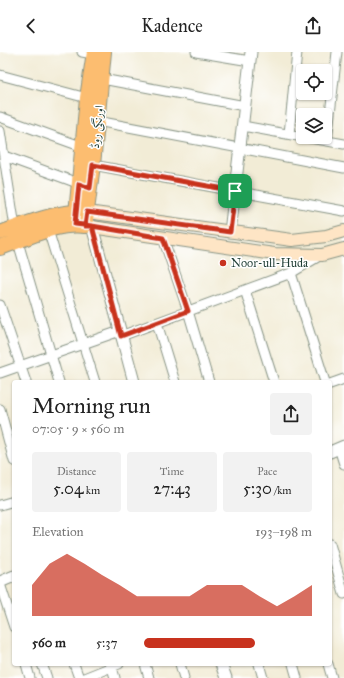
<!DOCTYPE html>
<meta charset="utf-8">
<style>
:root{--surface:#fff;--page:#f2f2f2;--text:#222;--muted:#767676;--accent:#c8321e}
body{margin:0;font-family:"IM FELL Great Primer",Amiri,serif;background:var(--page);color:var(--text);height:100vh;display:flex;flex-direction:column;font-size:15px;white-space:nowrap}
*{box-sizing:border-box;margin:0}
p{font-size:13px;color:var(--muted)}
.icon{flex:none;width:22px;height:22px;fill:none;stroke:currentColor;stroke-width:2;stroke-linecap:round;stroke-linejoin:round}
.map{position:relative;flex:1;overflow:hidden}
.panel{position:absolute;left:12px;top:328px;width:320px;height:286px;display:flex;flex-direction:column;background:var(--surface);border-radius:4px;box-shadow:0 1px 3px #0004}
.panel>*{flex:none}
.tools{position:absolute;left:296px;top:12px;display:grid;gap:8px}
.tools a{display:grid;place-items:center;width:36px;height:36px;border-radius:4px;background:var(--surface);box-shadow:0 1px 3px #0004;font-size:20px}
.pin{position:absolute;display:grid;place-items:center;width:34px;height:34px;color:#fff;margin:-17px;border-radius:8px;box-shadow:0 2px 6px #0006}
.round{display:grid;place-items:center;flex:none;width:42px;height:42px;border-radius:4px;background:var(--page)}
.overview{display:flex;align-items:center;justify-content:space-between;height:68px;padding:0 20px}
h1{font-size:22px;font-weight:600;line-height:30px}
.stats{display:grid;grid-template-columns:repeat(3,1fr);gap:6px;height:68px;padding:4px 20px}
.stats div{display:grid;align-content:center;border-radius:4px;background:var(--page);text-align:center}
.stats b{font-size:17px;font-weight:600}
.stats small{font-size:11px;font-weight:400}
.stats p{font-size:11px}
.chart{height:112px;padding:8px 20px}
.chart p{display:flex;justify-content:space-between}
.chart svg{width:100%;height:72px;margin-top:4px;fill:var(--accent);opacity:.7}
ul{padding:0 20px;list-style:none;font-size:13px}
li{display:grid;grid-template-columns:64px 48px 1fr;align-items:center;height:30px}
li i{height:10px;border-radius:5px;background:var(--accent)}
header{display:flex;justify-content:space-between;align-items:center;height:52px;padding:0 20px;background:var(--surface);font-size:18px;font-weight:600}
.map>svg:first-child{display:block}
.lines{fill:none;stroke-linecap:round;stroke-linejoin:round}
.minor-casing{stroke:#889485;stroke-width:11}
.tertiary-casing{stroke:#889485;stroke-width:13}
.secondary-casing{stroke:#889485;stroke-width:14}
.primary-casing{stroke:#889485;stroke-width:16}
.minor{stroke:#fff;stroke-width:9}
.tertiary{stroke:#fff;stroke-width:11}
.secondary{stroke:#fee5c5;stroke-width:12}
.primary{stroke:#fcbd6f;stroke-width:14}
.route-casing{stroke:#fff;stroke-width:8}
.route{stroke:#c8321e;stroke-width:5}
.poi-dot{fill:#c8321e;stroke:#fff;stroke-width:1.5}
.labels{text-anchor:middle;stroke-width:3;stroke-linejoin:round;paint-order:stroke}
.street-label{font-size:12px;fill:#1f3d34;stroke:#fff}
.poi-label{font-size:12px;fill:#1f3d34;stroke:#fff;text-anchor:start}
</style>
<header><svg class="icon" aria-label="back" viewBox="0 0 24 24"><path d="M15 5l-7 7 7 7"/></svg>Kadence<svg class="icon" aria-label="share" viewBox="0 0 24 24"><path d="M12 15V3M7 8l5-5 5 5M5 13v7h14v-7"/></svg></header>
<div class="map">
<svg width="344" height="626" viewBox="0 0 344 626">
<rect width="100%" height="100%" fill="#fff"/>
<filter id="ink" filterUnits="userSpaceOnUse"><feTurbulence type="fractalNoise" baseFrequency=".025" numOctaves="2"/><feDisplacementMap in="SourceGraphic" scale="8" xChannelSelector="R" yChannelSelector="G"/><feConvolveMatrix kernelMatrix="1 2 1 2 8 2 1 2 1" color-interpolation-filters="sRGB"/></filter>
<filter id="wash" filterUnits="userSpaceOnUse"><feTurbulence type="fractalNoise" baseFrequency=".012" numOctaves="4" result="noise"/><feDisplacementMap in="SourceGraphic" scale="16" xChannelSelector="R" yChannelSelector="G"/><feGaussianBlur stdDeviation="0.9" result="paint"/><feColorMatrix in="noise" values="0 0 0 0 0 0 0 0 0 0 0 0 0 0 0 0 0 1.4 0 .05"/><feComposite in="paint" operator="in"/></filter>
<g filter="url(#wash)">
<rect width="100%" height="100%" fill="#f2ecd6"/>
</g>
<g filter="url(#ink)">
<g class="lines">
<defs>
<path id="minor" d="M82,0L93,2
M196,0L250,9
M0,23L87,46
M97,26L245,54
M0,65L83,95
M97,69L344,116
M243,74L303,85
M0,79L15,175
M289,82L297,0
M305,85L344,92
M327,89L337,0
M4,104L83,133
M93,113L344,159
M48,178L95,330
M163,186L188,259L209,330
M18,190L59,330
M291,221L325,330
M245,238L274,330
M0,253L26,330
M157,271L175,330
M121,284L291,221L321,203
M0,321L120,279
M330,332L344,327
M0,357L14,409
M339,396L344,412
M0,453L14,449
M330,492L344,542
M0,532L14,575
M26,612L30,626
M42,612L47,626
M74,612L79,626
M111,612L115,626
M145,612L149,626
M180,612L184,626
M259,612L263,626
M293,612L297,626
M328,612L332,626
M84,626L119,612"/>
<path id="tertiary" d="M92,174L134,330
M230,180L251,0
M330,400L344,394
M0,530L14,524
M221,612L226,626"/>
<path id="secondary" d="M87,160L292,188L326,184L344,179
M85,174L274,202L322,203L344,197"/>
<path id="primary" d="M75,172L87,46L94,0
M0,181C21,173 63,157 84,160
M0,196C27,187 56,170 85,174L93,113L104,0"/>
</defs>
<use href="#minor" class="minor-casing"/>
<use href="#tertiary" class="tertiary-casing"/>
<use href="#secondary" class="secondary-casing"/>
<use href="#primary" class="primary-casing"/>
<use href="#minor" class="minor"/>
<use href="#tertiary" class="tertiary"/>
<use href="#secondary" class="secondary"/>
<use href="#primary" class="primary"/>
</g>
</g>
<g class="lines" filter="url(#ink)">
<defs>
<path id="route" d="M235,139L93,113L90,136L79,132L75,172L92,174L121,284L188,259L163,186L92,174H85L87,160L230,180L235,139"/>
</defs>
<use href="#route" class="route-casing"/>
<use href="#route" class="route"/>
</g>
<circle class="poi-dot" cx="223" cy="211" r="4"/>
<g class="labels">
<g class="street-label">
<text transform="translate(97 75) rotate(-84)" y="4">اورنگی روڈ</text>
</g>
<g class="poi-label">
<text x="231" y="215">Noor-ull-Huda</text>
</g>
</g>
</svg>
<div class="tools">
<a><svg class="icon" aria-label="locate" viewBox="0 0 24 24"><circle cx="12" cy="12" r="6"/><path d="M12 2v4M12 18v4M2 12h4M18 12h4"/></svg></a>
<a><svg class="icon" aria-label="layers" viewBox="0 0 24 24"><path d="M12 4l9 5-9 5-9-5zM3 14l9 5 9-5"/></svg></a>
</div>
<div class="pin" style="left:235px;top:139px;background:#1e9e55"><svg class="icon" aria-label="arrive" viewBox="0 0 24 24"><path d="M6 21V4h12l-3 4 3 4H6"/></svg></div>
<section class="panel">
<div class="overview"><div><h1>Morning run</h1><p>07:05 · 9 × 560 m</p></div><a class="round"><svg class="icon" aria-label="share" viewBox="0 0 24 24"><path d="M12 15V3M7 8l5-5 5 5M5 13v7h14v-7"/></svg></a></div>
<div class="stats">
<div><p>Distance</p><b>5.04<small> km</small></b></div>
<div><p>Time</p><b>27:43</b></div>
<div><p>Pace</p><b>5:30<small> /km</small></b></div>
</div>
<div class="chart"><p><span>Elevation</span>193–198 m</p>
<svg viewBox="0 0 160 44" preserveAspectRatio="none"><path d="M0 44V25L10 12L20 6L30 12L40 19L50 25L60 32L70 32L80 32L90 32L100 25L110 25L120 25L130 32L140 38L150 32L160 25V44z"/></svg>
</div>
<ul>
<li><b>560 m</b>5:37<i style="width:66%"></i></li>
</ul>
</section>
</div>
